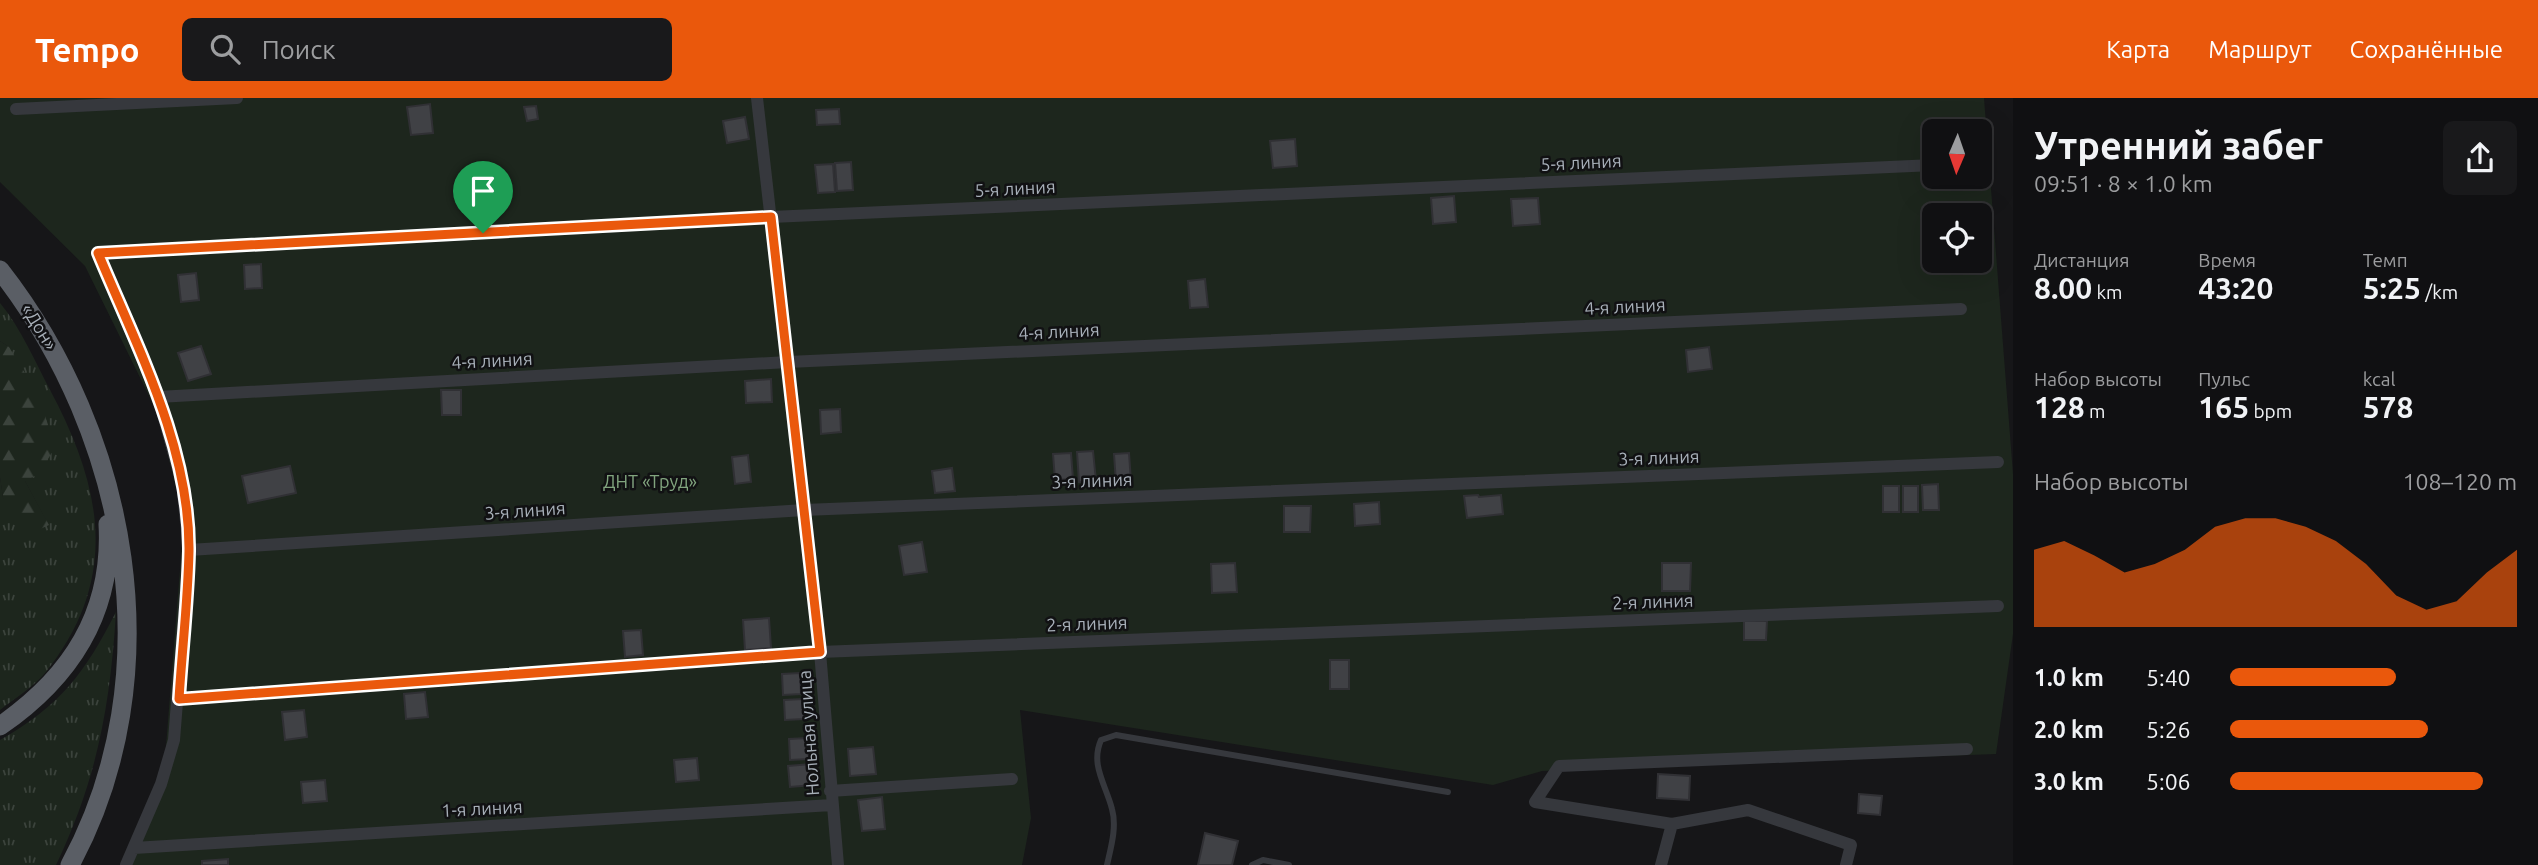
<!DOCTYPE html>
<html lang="ru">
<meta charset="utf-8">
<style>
:root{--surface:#101012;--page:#19191b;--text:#f1f3f6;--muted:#9c9d9f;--line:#303032;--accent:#ea580c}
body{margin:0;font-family:Ubuntu,sans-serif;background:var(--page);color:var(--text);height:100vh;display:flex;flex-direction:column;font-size:26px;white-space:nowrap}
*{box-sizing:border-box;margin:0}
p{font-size:23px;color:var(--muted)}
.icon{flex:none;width:38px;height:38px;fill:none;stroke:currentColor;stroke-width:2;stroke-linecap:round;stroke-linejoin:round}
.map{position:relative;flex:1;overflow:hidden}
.details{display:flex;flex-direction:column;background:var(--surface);width:525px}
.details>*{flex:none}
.needle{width:46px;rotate:182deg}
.controls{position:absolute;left:1922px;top:21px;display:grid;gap:14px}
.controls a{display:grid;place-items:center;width:70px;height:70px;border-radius:10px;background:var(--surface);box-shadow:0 7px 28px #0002,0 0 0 2px var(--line);font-size:35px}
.pin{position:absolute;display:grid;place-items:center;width:60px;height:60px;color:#fff;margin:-72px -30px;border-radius:50% 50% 50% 0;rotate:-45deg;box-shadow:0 0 7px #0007}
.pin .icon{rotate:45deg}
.round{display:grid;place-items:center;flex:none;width:74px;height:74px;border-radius:10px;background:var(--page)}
.headline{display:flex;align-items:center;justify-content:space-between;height:119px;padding:0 21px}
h1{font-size:38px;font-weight:700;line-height:52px}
.stats{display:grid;grid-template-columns:repeat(3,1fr);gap:10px;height:119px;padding:7px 21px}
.stats div{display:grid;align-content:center}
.stats b{font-size:30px;font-weight:700}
.stats small{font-size:19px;font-weight:400}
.stats p{font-size:19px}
.chart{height:196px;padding:14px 21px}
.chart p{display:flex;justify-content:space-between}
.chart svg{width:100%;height:126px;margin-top:7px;fill:var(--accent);opacity:.7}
ul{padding:0 21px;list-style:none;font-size:23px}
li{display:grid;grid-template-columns:112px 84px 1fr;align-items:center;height:52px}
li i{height:18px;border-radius:9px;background:var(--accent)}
header{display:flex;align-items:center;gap:42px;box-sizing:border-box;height:98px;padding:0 35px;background:var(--accent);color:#fff}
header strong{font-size:33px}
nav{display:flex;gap:38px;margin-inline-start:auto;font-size:24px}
.search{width:490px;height:63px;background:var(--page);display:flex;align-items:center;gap:18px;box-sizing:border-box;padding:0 24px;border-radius:10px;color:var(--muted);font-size:26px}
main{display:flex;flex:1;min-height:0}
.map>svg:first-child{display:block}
.grass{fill:url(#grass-tufts)}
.forest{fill:url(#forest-firs)}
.garden{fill:#1d261d;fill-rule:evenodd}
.building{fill:#404145;stroke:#303034;stroke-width:2}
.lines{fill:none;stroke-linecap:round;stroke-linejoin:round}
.service{stroke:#36383d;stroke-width:6}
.minor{stroke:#36383d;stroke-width:12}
.trunk{stroke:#5a5e65;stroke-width:19}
.route-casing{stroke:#fff;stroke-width:14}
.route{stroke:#ea580c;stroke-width:9}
.labels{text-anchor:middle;stroke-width:5;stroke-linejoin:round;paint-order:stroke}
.street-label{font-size:18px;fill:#a7afb8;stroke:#111113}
.park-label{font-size:18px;fill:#81a47e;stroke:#111113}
</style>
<header>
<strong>Tempo</strong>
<div class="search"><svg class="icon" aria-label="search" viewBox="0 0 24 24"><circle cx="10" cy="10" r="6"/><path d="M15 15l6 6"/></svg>Поиск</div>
<nav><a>Карта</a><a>Маршрут</a><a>Сохранённые</a></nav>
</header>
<main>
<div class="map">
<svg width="2013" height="767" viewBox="0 0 2013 767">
<defs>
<pattern id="grass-tufts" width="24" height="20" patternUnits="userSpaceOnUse" patternTransform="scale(1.75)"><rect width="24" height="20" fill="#1d261d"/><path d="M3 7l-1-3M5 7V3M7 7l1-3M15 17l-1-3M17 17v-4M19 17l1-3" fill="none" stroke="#3b433c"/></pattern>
<pattern id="forest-firs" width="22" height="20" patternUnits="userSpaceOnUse" patternTransform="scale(1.75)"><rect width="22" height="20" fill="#1d261d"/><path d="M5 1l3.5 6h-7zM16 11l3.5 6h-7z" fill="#3b433c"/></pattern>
</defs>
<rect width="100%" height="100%" fill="#161618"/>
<path class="grass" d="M0,205C21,230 35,264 50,292C103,391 120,482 45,575C33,589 14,601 0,612V379L3,400L48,426L25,383L9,249L0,243Z
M116,514C110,609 97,681 56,767H0V642C60,608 85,575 116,514Z"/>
<path class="forest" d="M0,243L9,249L44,306L51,356L39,376L25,383L49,427L25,438L3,400L0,379Z"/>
<path class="garden" d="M0,0H1984L2013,376V536L1996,656L1542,673L1493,687L1020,612L1031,720L1022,767H132L165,661L184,421L157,314L85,168L0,84ZM1934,33H1979V79H1934ZM1934,117H1979V163H1934Z"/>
<path class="building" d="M430,6L433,35L411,37L407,9Z
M536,8L538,21L527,23L524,9Z
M839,11L840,26L817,27L816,12Z
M745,19L749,41L727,45L723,23Z
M1295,41L1297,68L1273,70L1270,43Z
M851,64L853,92L837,93L835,65Z
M833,66L835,94L818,95L815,67Z
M1454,98L1456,124L1433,126L1431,100Z
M1538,100L1540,126L1513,128L1511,101Z
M261,166L262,190L245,191L244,167Z
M196,175L199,202L181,204L178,177Z
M1205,181L1208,209L1190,210L1188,183Z
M201,248L211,276L188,283L178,255Z
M1709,249L1712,271L1688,274L1686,252Z
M771,281L772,304L746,305L745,283Z
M441,292H461V317H442Z
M840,311L841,334L821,336L820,312Z
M1093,353L1096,383L1079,384L1077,354Z
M1071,355L1073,381L1055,382L1053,356Z
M1129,355L1131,384L1116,385L1114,356Z
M748,357L751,384L735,386L732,359Z
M290,368L296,395L248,405L242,378Z
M952,370L955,393L935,395L932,373Z
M1938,386L1939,412H1923L1922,387Z
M1883,388H1899V414H1883Z
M1903,388H1918V414H1903Z
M1478,397L1479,399L1501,397L1503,416L1467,420L1464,398Z
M1379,404L1380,426L1355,428L1354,406Z
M1284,408H1311L1310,434H1284Z
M922,444L927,474L904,477L899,448Z
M1235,465L1237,494L1212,495L1211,466Z
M1662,465H1691L1690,493H1662Z
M769,520L771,550L745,552L743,522Z
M1744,523H1767L1766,542H1744Z
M641,532L643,557L625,559L623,533Z
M1330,562H1349V591H1330Z
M800,575L801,596L783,597L782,576Z
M425,594L428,619L406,621L404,596Z
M803,601L804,621L785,622L784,602Z
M304,612L307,639L285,642L282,614Z
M808,640L809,661L790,662L789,641Z
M873,649L876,676L850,678L848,651Z
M697,660L699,682L676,684L674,662Z
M811,666L813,687L790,689L788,668Z
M1658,676L1690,678L1689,702L1657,700Z
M325,682L327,703L303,705L301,684Z
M1859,696L1882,698L1880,717L1858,715Z
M882,699L885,731L862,733L858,702Z
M1205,735L1238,743L1232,767H1198Z
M228,761V767H202V763Z"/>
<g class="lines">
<path class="service" d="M1107,767C1111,749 1117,729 1112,711C1106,687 1090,667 1101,642L1116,637L1448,694
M1252,767L1263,762L1289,767"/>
<path class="minor" d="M757,0L820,554L838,767
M16,11L237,0
M158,299L788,264L1961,211
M189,452L804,412L1998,364
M179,601L820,554L1998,508
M830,693L1012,681
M134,750L832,707
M126,767L161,686L174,642L189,452L182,385L158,299L98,155L771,119L1934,67
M1661,767L1672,726
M1846,767L1851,747L1748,712L1672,726L1535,704L1559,668L1967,651"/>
<path class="trunk" d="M0,172C129,337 173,577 70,767
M0,628C71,579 113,515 108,426"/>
</g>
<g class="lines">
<defs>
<path id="route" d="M771,119L820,554L179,601C182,552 188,502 189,453C190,349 137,249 98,155Z"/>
</defs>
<use href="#route" class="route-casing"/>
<use href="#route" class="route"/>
</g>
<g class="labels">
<g class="street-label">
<text transform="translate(1581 65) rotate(-3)" y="6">5-я линия</text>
<text transform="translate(1015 91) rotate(-3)" y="6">5-я линия</text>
<text transform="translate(1625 209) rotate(-3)" y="6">4-я линия</text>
<text transform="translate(39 229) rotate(58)" y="6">«Дон»</text>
<text transform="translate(1059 234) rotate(-3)" y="6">4-я линия</text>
<text transform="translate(492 263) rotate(-3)" y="6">4-я линия</text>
<text transform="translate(1659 360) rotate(-2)" y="6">3-я линия</text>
<text transform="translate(1092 383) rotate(-2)" y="6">3-я линия</text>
<text transform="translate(525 413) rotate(-4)" y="6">3-я линия</text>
<text transform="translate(1653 504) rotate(-2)" y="6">2-я линия</text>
<text transform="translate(1087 526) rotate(-2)" y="6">2-я линия</text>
<text transform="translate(809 635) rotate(-94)" y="6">Нольная улица</text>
<text transform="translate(482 711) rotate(-3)" y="6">1-я линия</text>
</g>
<g class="park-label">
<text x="650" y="390">ДНТ «Труд»</text>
</g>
</g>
</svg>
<div class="controls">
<a><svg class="needle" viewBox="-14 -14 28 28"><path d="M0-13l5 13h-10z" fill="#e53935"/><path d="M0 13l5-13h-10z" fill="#9c9d9f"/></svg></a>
<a><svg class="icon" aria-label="locate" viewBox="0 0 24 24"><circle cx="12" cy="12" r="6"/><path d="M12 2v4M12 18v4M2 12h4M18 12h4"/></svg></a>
</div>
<div class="pin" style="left:483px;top:135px;background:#1e9e55"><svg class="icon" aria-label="arrive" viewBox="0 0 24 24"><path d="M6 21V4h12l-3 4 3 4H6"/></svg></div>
</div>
<section class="details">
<div class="headline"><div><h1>Утренний забег</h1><p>09:51 · 8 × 1.0 km</p></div><a class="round"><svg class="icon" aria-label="share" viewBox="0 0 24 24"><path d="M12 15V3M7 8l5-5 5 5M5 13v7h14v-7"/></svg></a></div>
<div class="stats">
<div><p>Дистанция</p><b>8.00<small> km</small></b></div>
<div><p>Время</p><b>43:20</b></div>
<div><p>Темп</p><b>5:25<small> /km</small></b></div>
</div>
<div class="stats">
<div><p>Набор высоты</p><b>128<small> m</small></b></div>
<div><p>Пульс</p><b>165<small> bpm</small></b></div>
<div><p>kcal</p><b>578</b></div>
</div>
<div class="chart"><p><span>Набор высоты</span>108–120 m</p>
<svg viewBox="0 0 160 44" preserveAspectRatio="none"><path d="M0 44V17L10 14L20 19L30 25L40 22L50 17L60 9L70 6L80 6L90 9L100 14L110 22L120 33L130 38L140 35L150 25L160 17V44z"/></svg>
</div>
<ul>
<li><b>1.0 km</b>5:40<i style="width:58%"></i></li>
<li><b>2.0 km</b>5:26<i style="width:69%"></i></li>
<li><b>3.0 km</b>5:06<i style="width:88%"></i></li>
</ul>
</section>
</main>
